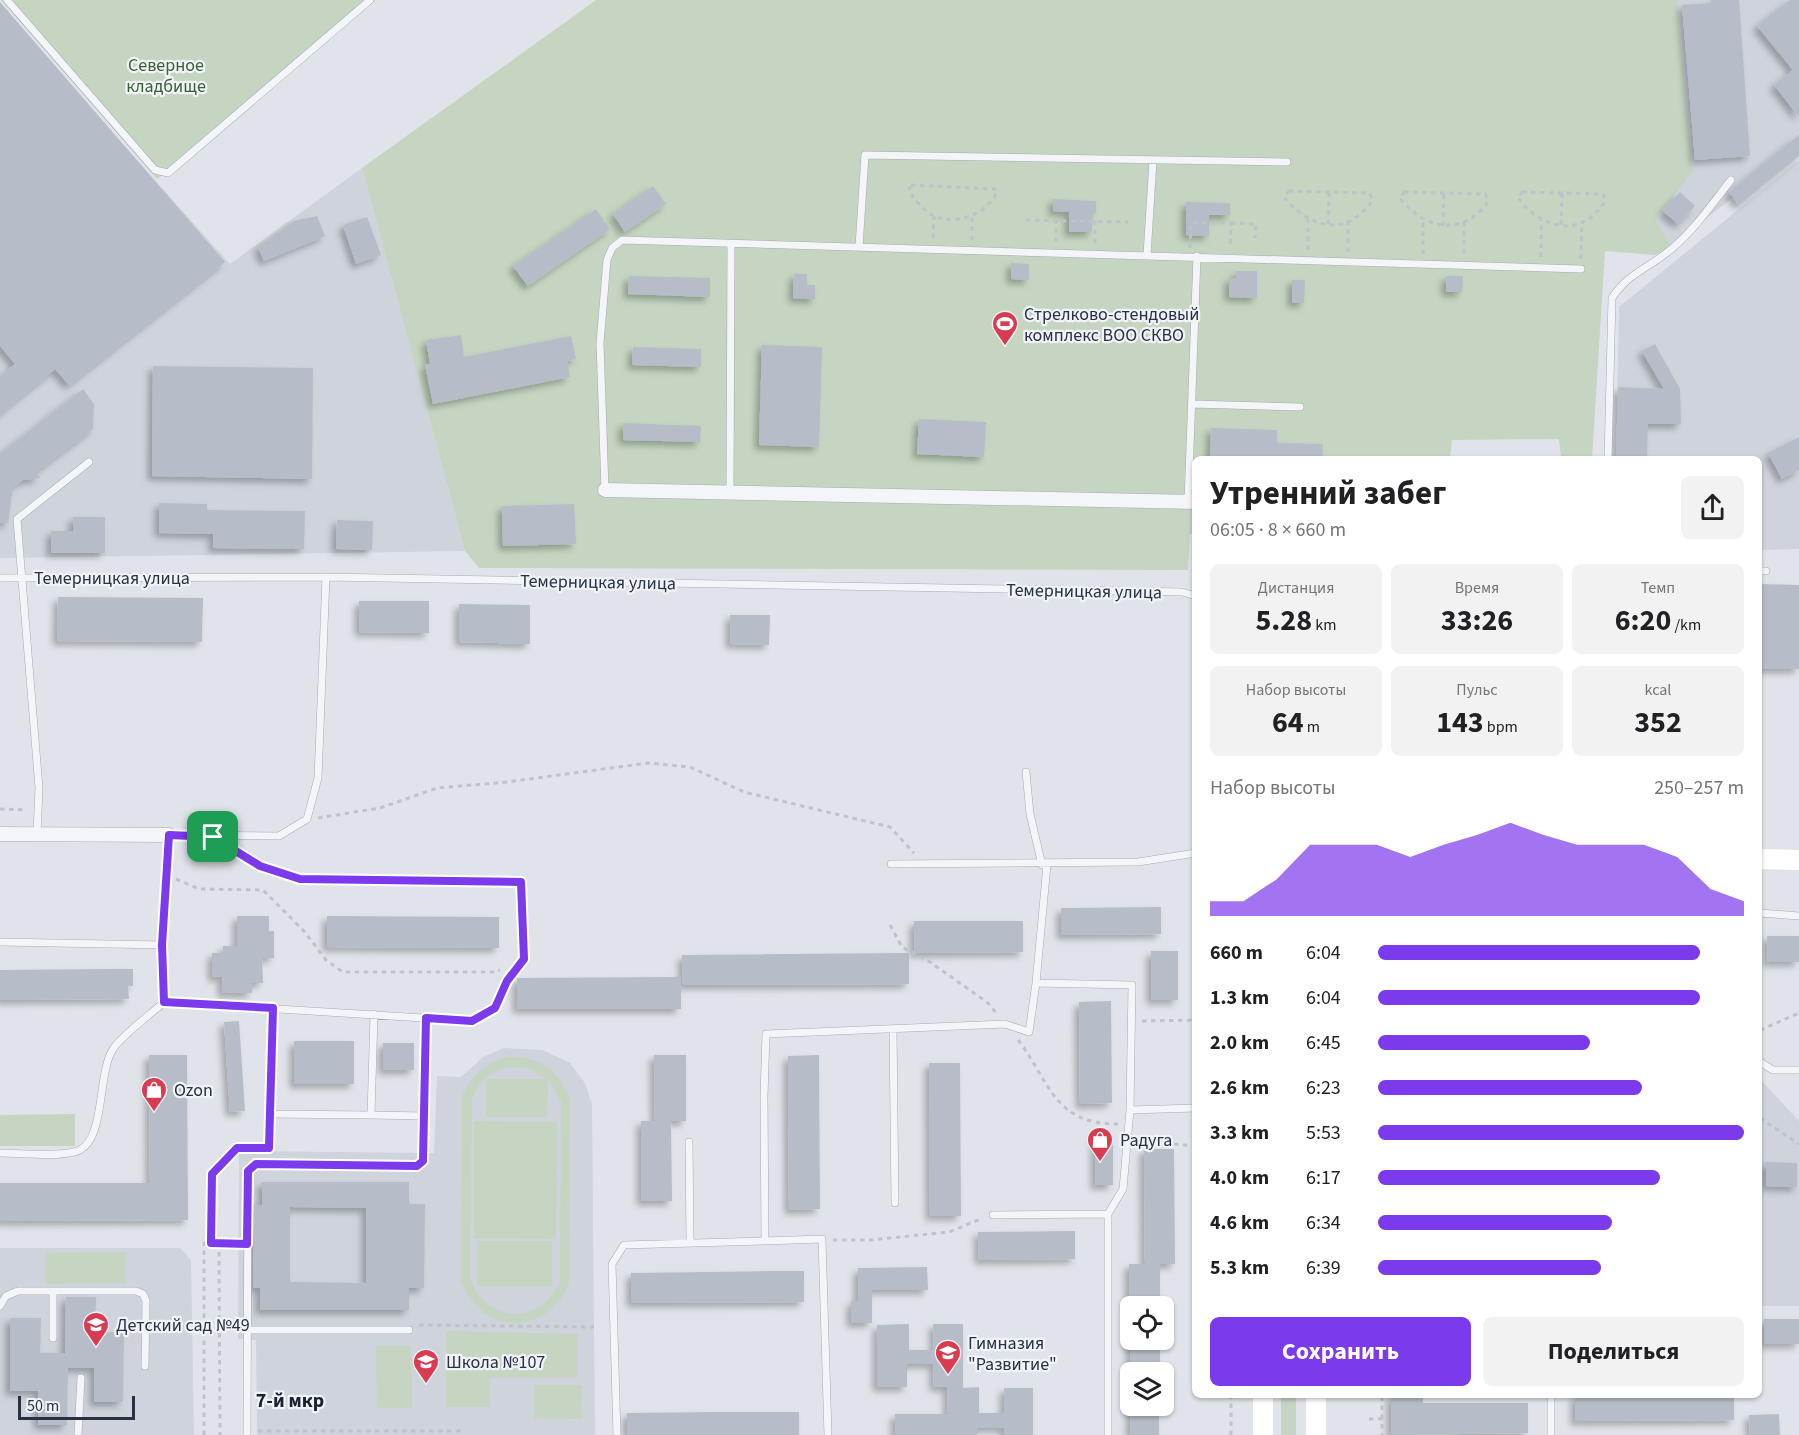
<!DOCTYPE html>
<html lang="ru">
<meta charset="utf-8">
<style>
:root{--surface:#fff;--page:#f2f2f2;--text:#202124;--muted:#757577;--accent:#7c3aed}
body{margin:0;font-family:"Source Sans 3",sans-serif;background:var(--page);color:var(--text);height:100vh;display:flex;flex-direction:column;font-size:22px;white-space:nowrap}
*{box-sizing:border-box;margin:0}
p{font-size:20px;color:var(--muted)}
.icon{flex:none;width:33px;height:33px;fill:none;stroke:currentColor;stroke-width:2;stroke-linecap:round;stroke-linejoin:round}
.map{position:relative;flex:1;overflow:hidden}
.sheet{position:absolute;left:1192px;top:456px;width:570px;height:942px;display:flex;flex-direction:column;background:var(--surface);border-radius:9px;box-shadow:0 2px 4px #0004}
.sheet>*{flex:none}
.controls{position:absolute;left:1120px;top:1296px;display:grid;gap:12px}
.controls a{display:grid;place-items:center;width:54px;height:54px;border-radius:9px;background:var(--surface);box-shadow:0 2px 4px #0004;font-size:30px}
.scale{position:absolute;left:18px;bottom:15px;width:117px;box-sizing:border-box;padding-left:6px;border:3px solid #273143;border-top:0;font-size:16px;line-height:21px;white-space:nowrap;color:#273143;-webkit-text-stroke:4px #f0f3f7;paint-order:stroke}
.pin{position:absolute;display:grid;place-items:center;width:51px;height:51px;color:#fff;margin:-26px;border-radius:12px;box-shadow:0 3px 9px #0006}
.round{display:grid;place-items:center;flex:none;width:63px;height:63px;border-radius:9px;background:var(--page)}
.headline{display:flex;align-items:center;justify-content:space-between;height:102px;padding:0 18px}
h1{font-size:33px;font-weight:700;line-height:45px}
.figures{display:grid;grid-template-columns:repeat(3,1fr);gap:9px;height:102px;padding:6px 18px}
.figures div{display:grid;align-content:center;border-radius:9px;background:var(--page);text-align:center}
.figures b{font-size:30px;font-weight:700}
.figures small{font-size:16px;font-weight:400}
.figures p{font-size:16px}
.chart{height:168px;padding:12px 18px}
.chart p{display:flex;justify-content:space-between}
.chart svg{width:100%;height:108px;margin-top:6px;fill:var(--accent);opacity:.7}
.primary-button{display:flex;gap:12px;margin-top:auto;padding:12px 18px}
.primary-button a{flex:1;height:69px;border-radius:9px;background:var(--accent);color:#fff;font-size:24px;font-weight:700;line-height:69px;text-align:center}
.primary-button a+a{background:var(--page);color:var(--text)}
ul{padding:0 18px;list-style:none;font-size:20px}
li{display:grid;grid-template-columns:96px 72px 1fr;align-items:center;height:45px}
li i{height:15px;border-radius:8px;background:var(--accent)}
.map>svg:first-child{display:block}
.built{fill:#ced3dc}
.green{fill:#c5d5c1;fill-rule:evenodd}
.building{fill:#b7bdc8;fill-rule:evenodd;filter:url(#shadow)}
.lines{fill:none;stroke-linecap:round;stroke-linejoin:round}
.lane-casing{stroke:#a5abb5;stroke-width:8}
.street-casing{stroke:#a5abb5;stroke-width:15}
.path{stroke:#bec2c9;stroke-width:3;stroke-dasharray:4.5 4.5;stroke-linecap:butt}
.lane{stroke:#f3f5f8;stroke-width:7}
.street{stroke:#f3f5f8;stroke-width:14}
.secondary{stroke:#fff;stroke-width:20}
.route-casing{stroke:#fff;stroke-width:12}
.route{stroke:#7c3aed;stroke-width:8}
.labels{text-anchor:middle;stroke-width:4.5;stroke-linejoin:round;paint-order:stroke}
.park-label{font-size:18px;fill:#3b6033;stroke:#f0f3f7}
.poi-label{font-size:18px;fill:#273143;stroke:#f0f3f7;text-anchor:start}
.street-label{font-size:18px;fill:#273143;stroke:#f0f3f7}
.neighbourhood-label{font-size:20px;font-weight:bold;fill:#192234;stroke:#f0f3f7}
</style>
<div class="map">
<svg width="1799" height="1435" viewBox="0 0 1799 1435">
<defs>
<filter id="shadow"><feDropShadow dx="-4.5" dy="4.5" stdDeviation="3" flood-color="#0004"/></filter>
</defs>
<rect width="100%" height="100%" fill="#e0e4ea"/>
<path class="built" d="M1677,0H1799V146L1671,246L1654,220L1693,171Z
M0,7L230,264L362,168L465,551L0,558Z
M1799,160V549L1760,550V459H1616L1619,307Z
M504,1048L542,1050L569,1062L585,1083L592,1105L595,1435H257L256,1340L238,1339L239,1151L434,1153L437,1076L461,1077L483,1057Z
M1760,1079L1799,1121V1306H1760Z
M0,1248H180L191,1260L194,1435H0Z"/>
<path class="green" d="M1,0H376L157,179Z
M596,0H1677L1693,171L1655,220L1671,246L1655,255L1605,251L1592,459H1561L1559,439L1452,440L1450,459H1196L1195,534H1190L1188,570L479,568L465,551L362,168Z
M506,1057C538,1055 560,1070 570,1100L569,1284C545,1338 482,1335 461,1281L462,1097C471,1076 484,1064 506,1057ZM508,1067L528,1068L547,1079H486V1117H547L548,1079L561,1101L560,1282C540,1326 487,1324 470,1279L472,1099C479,1081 490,1072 508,1067Z
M75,1114V1146H0V1115Z
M474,1121L557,1122L556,1239L474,1238Z
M477,1241H552V1286H477Z
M125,1252V1283L45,1284V1253Z
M446,1331L577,1334V1378H490V1407H446Z
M376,1346H411L412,1408H377Z
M534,1385H582L581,1419L534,1418Z
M1281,1395H1296V1435H1281Z"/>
<path class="building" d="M1711,0H1739L1750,156L1695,160L1682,5L1711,3Z
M1790,0H1799V117L1774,85L1793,70L1757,26Z
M0,2L225,262L69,385L55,369L0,414V377L15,364L0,346Z
M1799,135V156L1739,205L1729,192Z
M653,186L666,204L625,232L613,214Z
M1680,192L1695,206L1678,224L1663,211Z
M1053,199L1096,201V213H1092V232H1069V212L1053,211Z
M1186,202L1230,203V215H1209V236L1186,235Z
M596,209L610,229L528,286L513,266Z
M317,216L325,236L264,261L258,247L294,221Z
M367,217L381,255L356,264L343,225Z
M1011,263L1029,264V280L1011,279Z
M1236,271H1257V298L1229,297V278H1236Z
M794,274H807V285H815V299L793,298Z
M629,276L710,278V297L628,294Z
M1446,276H1463L1462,292H1446Z
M1292,280H1305L1304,303H1292Z
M461,335L464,357L571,336L576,359L567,361L570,377L433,404L425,365L430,364L426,340Z
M1655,344L1680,389L1681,424H1648L1647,459H1616L1618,387L1664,389L1642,351Z
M762,345L822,347L819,447L759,445Z
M633,347L701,349V367L632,365Z
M153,366L313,368L312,479L152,476Z
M83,389L94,404L93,429L36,472L40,478L23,480L13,487L8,523H0V454Z
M919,419L986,422L984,457L917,454Z
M623,423L701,426L700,442L623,440Z
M1211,428L1277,430V443L1323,444L1322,459H1210Z
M1799,437V470L1782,479L1768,453Z
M159,503L207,504V510L305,511L304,549L213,548V534L159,533Z
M574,504L576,544L503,546L502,506Z
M73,517H105V553H51V531H73Z
M337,520L373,521L372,550L336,549Z
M1760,584L1799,585V669H1760Z
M58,597L203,598L202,642L57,641Z
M359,601H429V633L359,632Z
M459,604L530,605V644L459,642Z
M730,615H770L769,645L730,644Z
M1161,907V934L1061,935V908Z
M237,916H269V931H274V958H262L263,983H252V993H222V977H212V953H223V946H237Z
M327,916L499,917V948L327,947Z
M914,921H1023V952L914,953Z
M1767,936H1799V962H1768Z
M1151,951H1178V1000H1151Z
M909,953V984L683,985L682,955Z
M113,969H133V986H128L129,999L0,1000V970Z
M681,977V1009H517V978Z
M1111,1001L1112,1103L1080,1104L1079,1002Z
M239,1021L245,1111L230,1112L224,1022Z
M294,1041H354V1084H294Z
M383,1043H414V1070H383Z
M149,1055H187L188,1220L0,1221V1183H150Z
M654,1055H686V1121H671L672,1201H641V1121H655Z
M819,1055L820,1209L789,1210L788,1056Z
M929,1063H960L961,1216H930Z
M1095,1136H1113V1185H1095Z
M1144,1149H1174L1175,1264H1160V1306H1129V1264H1145Z
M1766,1162L1797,1163V1187L1766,1186Z
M262,1182H409V1204H425L424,1288H409V1310H260V1288H253L254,1205H262ZM290,1207L366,1208V1283L290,1282Z
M1075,1231V1259L979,1260L978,1232Z
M927,1267L928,1290H872V1323H851V1301H858V1268Z
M778,1271H804V1302L631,1303V1273Z
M66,1297H96L95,1332L124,1333L123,1402H94V1368H68L67,1425H38V1391H10V1318H41L40,1353H65Z
M1764,1319H1799V1344H1764Z
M909,1324V1350H934L933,1324H963V1388L979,1387V1413H1004V1388H1033V1435H1004V1428H977V1435H895V1414H948L947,1387H934L933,1364H907V1387H877V1325Z
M1130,1340H1160V1372H1130Z
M1391,1395H1423V1403H1528V1433L1391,1435Z
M1575,1395H1734V1420L1575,1421Z
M1131,1406H1159V1435H1130Z
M716,1412H799V1435H627V1413Z
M1779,1414L1780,1435H1750L1749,1415Z"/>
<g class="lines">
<defs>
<path id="lane" d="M7,0L155,170L168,173L370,0
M859,247L865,155L1287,162
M1147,255L1153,161
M1192,404L1300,407
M1608,459L1612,298C1628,274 1643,271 1665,254C1691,235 1711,205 1731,180
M605,490L600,343L607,260L612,248L622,240L1581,269
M730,492L731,244
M1188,502L1197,256
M1760,571H1766
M0,578L326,577L1182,592L1196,596
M1026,772L1030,814L1042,865
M37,834L39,788L17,519L89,462
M891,864L1138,862L1196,853
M1047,865L1036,983L1132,985L1130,1110
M1760,913L1799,916
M0,942L163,945
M164,1002L472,1021L495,1008L507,981L524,959L521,882L300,879L260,866L215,838
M273,1008L270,1114L371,1115L374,1014
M893,1029L895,1203
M1760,1062L1773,1070H1799
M371,1115L424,1116
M689,1142L690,1241
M0,1153C22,1153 54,1157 74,1152C107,1145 96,1076 113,1049C123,1034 150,1015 164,1002L163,945L169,835L279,836L307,819L318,778L326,577
M993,1215L1108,1214
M53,1291V1338
M0,1306L6,1296L18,1291H136L143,1294L146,1301L145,1366
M246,1330H409
M78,1435L81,1378
M247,1435L248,1171L256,1164L417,1166L423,1161L426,1018
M617,1435L612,1264L624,1245L765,1241
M828,1435L822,1239L765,1241L764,1096L766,1034L1005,1024L1029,1032L1036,983
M1108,1435V1214L1123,1189L1130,1110L1196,1108
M1551,1435V1395"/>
<path id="street" d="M605,490L1196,502
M0,834L169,835"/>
</defs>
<use href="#lane" class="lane-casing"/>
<use href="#street" class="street-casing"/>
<path class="path" d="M911,185L995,189L997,192C987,214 955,227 932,215C922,209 915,200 909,191Z
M1289,191L1369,193L1372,198C1371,206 1364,210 1358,216C1333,236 1301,219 1284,197Z
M1404,192L1485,194L1488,199C1487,206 1482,209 1477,214C1450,236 1419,223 1400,198Z
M1522,192L1603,194L1605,199C1604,207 1597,211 1591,217C1566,237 1534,220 1518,198Z
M1026,220L1128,222
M1464,222V256
M1231,223L1256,224L1255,238
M1328,224L1329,192
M1561,225L1562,193
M1443,226L1444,193
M933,238L934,216
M972,240V215
M1056,242V220
M1095,243V221
M1190,248L1191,223H1231L1230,247
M1308,250V219
M1348,252V221
M1423,254V220
M1541,257V220
M1581,259L1582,222
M0,809L27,810
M318,818L380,808L437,788L507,782L648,763L690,767L744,792L890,827L914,853
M176,879L199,889L263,890L304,931L326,960L343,972H494L500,970
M890,925L902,947L930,962L988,1003L997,1014
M1142,1021L1195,1020L1196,994
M1760,1030L1799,1013
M1018,1040C1051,1083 1053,1124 1118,1124
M1760,1118L1799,1144
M1138,1141L1196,1146
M833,1240H870L949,1232L983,1218
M211,1243L212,1174L238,1148H269V1125
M219,1243L220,1435
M419,1325L594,1327
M1369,1419H1382V1435
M1382,1419V1395
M258,1431H463
M204,1435V1243L238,1244
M1231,1435V1395"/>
<use href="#lane" class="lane"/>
<use href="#street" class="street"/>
<path class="secondary" d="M1760,859L1799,860
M1263,1395V1435
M1316,1435V1395"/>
</g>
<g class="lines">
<defs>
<path id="route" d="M169,835L213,837L260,866L300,879L521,882L524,959L507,981L495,1008L472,1021L426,1018L423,1161L417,1166L256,1164L248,1171L247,1244L211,1243L212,1174L237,1148H269L273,1008L164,1002L162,945Z"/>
</defs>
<use href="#route" class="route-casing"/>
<use href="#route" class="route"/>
</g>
<defs>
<symbol id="stadium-pin" viewBox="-11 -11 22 30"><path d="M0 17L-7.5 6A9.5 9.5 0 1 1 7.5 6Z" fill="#d93b50" stroke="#f0f3f7"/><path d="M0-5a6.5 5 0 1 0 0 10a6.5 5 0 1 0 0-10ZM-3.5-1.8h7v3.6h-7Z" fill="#fff"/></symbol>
<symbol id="shop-pin" viewBox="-11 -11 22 30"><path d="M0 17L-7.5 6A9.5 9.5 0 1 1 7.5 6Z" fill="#d93b50" stroke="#f0f3f7"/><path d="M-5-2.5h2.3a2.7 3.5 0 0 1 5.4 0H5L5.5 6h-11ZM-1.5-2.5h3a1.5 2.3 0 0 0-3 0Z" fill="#fff"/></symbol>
<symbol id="school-pin" viewBox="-11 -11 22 30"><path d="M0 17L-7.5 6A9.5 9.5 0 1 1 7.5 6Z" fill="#d93b50" stroke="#f0f3f7"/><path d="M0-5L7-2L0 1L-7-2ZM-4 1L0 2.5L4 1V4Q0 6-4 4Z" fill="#fff"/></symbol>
</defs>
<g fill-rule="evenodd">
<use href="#stadium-pin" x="990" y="309" width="30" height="40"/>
<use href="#shop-pin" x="139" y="1075" width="30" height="40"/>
<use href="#shop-pin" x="1085" y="1125" width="30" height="40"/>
<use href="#school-pin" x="81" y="1310" width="30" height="40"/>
<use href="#school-pin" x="933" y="1338" width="30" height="40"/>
<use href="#school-pin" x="411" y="1347" width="30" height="40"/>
</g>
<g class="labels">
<g class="park-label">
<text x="166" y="71">Северное<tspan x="166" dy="21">кладбище</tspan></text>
</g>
<g class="poi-label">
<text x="1024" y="320">Стрелково-стендовый<tspan x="1024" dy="21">комплекс ВОО СКВО</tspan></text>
<text x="174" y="1096">Ozon</text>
<text x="1120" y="1146">Радуга</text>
<text x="116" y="1331">Детский сад №49</text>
<text x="968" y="1349">Гимназия<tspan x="968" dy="21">"Развитие"</tspan></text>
<text x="446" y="1368">Школа №107</text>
</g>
<g class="street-label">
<text x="112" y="584">Темерницкая улица</text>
<text transform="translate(598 582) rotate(1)" y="6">Темерницкая улица</text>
<text transform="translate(1084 591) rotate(1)" y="6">Темерницкая улица</text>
</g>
<g class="neighbourhood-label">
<text x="290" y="1407">7-й мкр</text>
</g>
</g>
</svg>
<div class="controls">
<a><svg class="icon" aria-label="locate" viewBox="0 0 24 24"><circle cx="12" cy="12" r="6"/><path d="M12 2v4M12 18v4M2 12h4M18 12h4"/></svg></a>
<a><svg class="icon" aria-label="layers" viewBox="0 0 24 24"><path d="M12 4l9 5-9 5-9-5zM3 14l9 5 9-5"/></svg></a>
</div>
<div class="scale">50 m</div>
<div class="pin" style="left:213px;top:837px;background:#1e9e55"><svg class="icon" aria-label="arrive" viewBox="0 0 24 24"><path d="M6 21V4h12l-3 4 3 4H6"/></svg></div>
<section class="sheet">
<div class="headline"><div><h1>Утренний забег</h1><p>06:05 · 8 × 660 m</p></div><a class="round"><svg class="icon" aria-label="share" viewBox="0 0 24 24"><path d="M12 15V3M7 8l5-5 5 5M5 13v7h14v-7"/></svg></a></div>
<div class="figures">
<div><p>Дистанция</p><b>5.28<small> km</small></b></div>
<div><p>Время</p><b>33:26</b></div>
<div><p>Темп</p><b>6:20<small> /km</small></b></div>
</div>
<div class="figures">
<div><p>Набор высоты</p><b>64<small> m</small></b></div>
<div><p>Пульс</p><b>143<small> bpm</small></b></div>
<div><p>kcal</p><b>352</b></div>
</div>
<div class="chart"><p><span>Набор высоты</span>250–257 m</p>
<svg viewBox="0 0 160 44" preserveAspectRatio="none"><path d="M0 44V38L10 38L20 29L30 15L40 15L50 15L60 20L70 15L80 11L90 6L100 11L110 15L120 15L130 15L140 20L150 33L160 38V44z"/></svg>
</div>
<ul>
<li><b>660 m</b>6:04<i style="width:88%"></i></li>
<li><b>1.3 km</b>6:04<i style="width:88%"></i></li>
<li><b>2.0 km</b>6:45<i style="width:58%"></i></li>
<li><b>2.6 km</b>6:23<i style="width:72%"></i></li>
<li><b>3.3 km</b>5:53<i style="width:100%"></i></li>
<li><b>4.0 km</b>6:17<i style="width:77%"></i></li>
<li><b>4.6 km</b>6:34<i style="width:64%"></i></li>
<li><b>5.3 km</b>6:39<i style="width:61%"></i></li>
</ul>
<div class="primary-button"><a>Сохранить</a><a>Поделиться</a></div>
</section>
</div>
